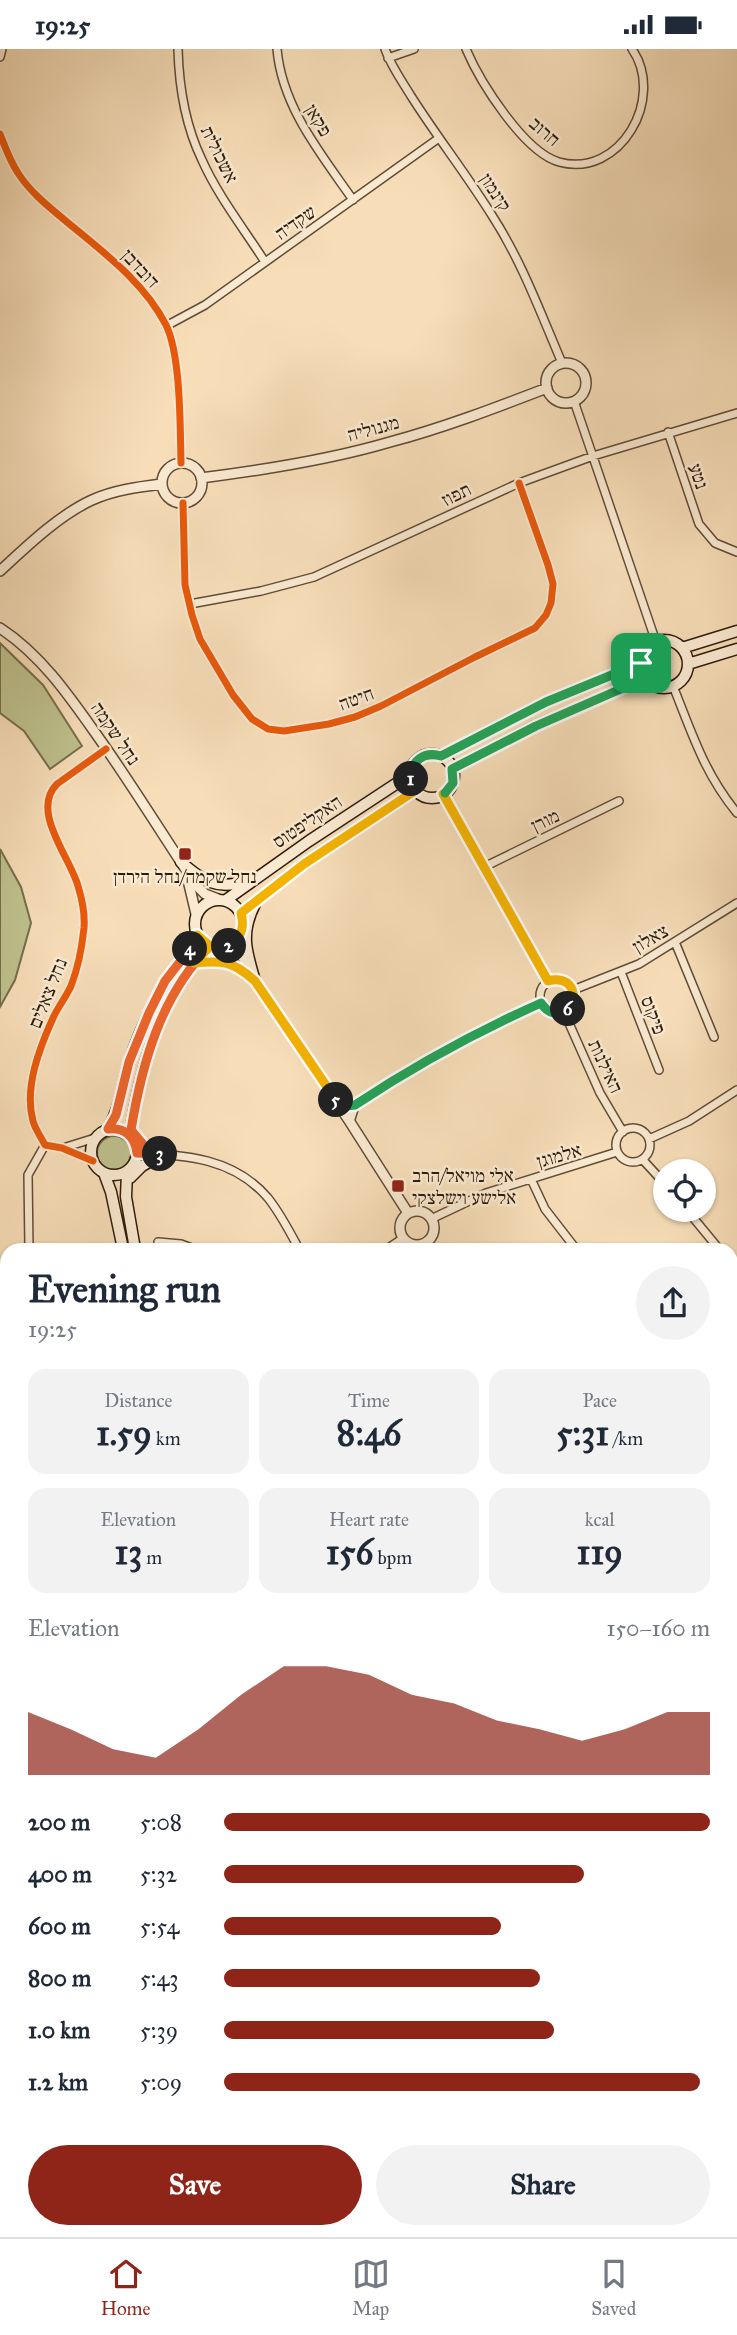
<!DOCTYPE html>
<meta charset="utf-8">
<style>
:root{--surface:#fff;--page:#f2f2f3;--text:#1f2937;--muted:#747a83;--line:#e0e1e3;--accent:#8f2418}
body{margin:0;font-family:"IM FELL Great Primer","Frank Ruhl Libre",serif;background:var(--page);color:var(--text);height:100vh;display:flex;flex-direction:column;font-size:26px;white-space:nowrap}
*{box-sizing:border-box;margin:0}
p{font-size:23px;color:var(--muted)}
.icon{flex:none;width:38px;height:38px;fill:none;stroke:currentColor;stroke-width:2;stroke-linecap:round;stroke-linejoin:round}
.map{position:relative;flex:1;overflow:hidden}
.details{position:absolute;left:0px;top:1194px;width:738px;height:996px;display:flex;flex-direction:column;background:var(--surface);border-radius:21px 21px 0 0;box-shadow:0 2px 5px #0004}
.details>*{flex:none}
.buttons{position:absolute;left:653px;top:1110px;display:grid;gap:14px}
.buttons a{display:grid;place-items:center;width:63px;height:63px;border-radius:50%;background:var(--surface);box-shadow:0 2px 5px #0004;font-size:35px}
.pin{position:absolute;display:grid;place-items:center;width:60px;height:60px;color:#fff;margin:-30px;border-radius:14px;box-shadow:0 4px 10px #0006}
.km{position:absolute;width:35px;height:35px;margin:-18px;border-radius:50%;background:#222;color:#fff;font-size:19px;line-height:35px;text-align:center}
.round{display:grid;place-items:center;flex:none;width:74px;height:74px;border-radius:37px;background:var(--page)}
.headline{display:flex;align-items:center;justify-content:space-between;height:119px;padding:0 28px}
h1{font-size:38px;font-weight:700;line-height:52px}
.metrics{display:grid;grid-template-columns:repeat(3,1fr);gap:10px;height:119px;padding:7px 28px}
.metrics div{display:grid;align-content:center;border-radius:18px;background:var(--page);text-align:center}
.metrics b{font-size:35px;font-weight:700}
.metrics small{font-size:19px;font-weight:400}
.metrics p{font-size:19px}
.chart{height:196px;padding:14px 28px}
.chart p{display:flex;justify-content:space-between}
.chart svg{width:100%;height:126px;margin-top:7px;fill:var(--accent);opacity:.7}
.button{display:flex;gap:14px;margin-top:auto;padding:14px 28px}
.button a{flex:1;height:80px;border-radius:42px;background:var(--accent);color:#fff;font-size:28px;font-weight:700;line-height:80px;text-align:center}
.button a+a{background:var(--page);color:var(--text)}
ul{padding:0 28px;list-style:none;font-size:23px}
li{display:grid;grid-template-columns:112px 84px 1fr;align-items:center;height:52px}
li i{height:18px;border-radius:9px;background:var(--accent)}
.status{display:flex;justify-content:space-between;align-items:center;height:49px;padding:0 35px;background:var(--surface);direction:ltr}
.status svg{height:19px;fill:currentColor}
.tab-bar{display:flex;justify-content:space-around;align-items:center;height:98px;border-top:2px solid var(--line);background:var(--surface);font-size:19px;color:var(--muted)}
.tab-bar a{display:grid;justify-items:center;gap:4px}
.tab-bar .selected{color:var(--accent)}
.map>svg:first-child{display:block}
.green{fill:#bec18e;stroke:#766e4c;stroke-width:2}
.lines{fill:none;stroke-linecap:round;stroke-linejoin:round}
.minor-casing{stroke:#614c36;stroke-width:10}
.tertiary-casing{stroke:#614c36;stroke-width:12}
.secondary-casing{stroke:#2f1b0b;stroke-width:13}
.minor{stroke:#faead2;stroke-width:7}
.tertiary{stroke:#faead2;stroke-width:9}
.secondary{stroke:#faead2;stroke-width:10}
.cycleway-casing{stroke:#faead2;stroke-width:11}
.cycleway{stroke:#e8590c;stroke-width:7}
.split-1-casing{stroke:#fff;stroke-width:14}
.split-2-casing{stroke:#fff;stroke-width:14}
.split-3-casing{stroke:#fff;stroke-width:14}
.split-4-casing{stroke:#fff;stroke-width:14}
.split-5-casing{stroke:#fff;stroke-width:14}
.split-6-casing{stroke:#fff;stroke-width:14}
.split-7-casing{stroke:#fff;stroke-width:14}
.split-8-casing{stroke:#fff;stroke-width:14}
.split-1{stroke:#22a559;stroke-width:9}
.split-2{stroke:#f5b400;stroke-width:9}
.split-3{stroke:#f0652b;stroke-width:9}
.split-4{stroke:#f0652b;stroke-width:9}
.split-5{stroke:#f5b400;stroke-width:9}
.split-6{stroke:#22a559;stroke-width:9}
.split-7{stroke:#f5b400;stroke-width:9}
.split-8{stroke:#22a559;stroke-width:9}
.poi-dot{fill:#8f2418;stroke:#faead2;stroke-width:2.5}
.labels{text-anchor:middle;stroke-width:5;stroke-linejoin:round;paint-order:stroke}
.street-label{font-size:19px;fill:#2f1b0b;stroke:#faead2}
.poi-label{font-size:19px;fill:#2f1b0b;stroke:#faead2}
</style>
<div class="status"><b>19:25</b><svg viewBox="0 0 49 12"><path d="M0 12V9h3v3zM5 12V6h3v6zM10 12V3h3v9zM15 12V0h3v12zM26 1h20v11H26zM47 4h2v5h-2z"/></svg></div>
<div class="map">
<svg width="737" height="2188" viewBox="0 0 737 2188">
<rect width="100%" height="100%" fill="#f7deb9"/>
<filter id="stains"><feTurbulence type="fractalNoise" baseFrequency=".00286" numOctaves="4"/><feColorMatrix values="0 0 0 0 .2 0 0 0 0 .09 0 0 0 0 .02 0 0 0 .5 -.17"/></filter>
<radialGradient id="worn" r=".72"><stop offset=".6" stop-color="#630" stop-opacity="0"/><stop offset="1" stop-color="#630" stop-opacity=".3"/></radialGradient>
<path class="green" d="M0,594L43,636L82,697L50,720L24,682L0,664Z
M0,800L21,838L31,874L15,931L0,958Z
M97 1104a17 17 0 1 1 34 0a17 17 0 1 1-34 0Z
M7,1294V1574L0,1575V1295Z
M737,2037V2103L732,2108V2059Z
M245,2182H443L449,2188H245Z"/>
<g class="lines">
<defs>
<path id="minor" d="M178,0C179,38 185,76 202,111C218,147 244,180 265,213
M277,0C282,58 321,105 353,151
M385,0C391,17 402,32 411,47C437,88 467,126 493,168C522,213 541,265 562,314
M466,0C480,33 524,103 559,113C620,130 666,49 632,0
M0,8L2,0
M388,9L414,0
M0,85C5,98 10,112 18,124C30,143 49,158 67,173C103,203 144,233 166,276C181,307 180,377 181,414
M166,277L205,256L439,89
M574,352L656,593
M668,383L699,475L715,494L737,503
M183,454L185,536L192,566L200,590L233,646L252,670L268,680L284,682L329,675L355,668L381,657L475,608L535,579L546,566L551,554L553,535L548,516L519,434
M190,555L261,542L314,528L519,434L593,407L737,364
M673,637C692,684 704,724 737,764
M444,745L548,932
M484,818L619,752
M675,893L714,988
M621,923L659,1021
M540 947a17 17 0 1 1 34 0a17 17 0 1 1-34 0Z
M573,941L639,915L737,854
M564,963L600,1044L623,1083
M350,1073L355,1057C414,1017 476,984 541,954
M616 1096a17 17 0 1 1 34 0a17 17 0 1 1-34 0Z
M649,1090L689,1072L737,1041
M63,1099L95,1089
M137,1104C186,1106 234,1109 268,1149C280,1164 290,1183 299,1200
M643,1111L665,1135
M93,1112L62,1099L45,1096C41,1088 35,1080 33,1072C24,1039 39,1000 53,969C58,958 66,948 71,937C78,919 82,898 84,879C85,866 82,850 78,837C70,808 30,762 57,735L106,700
M531,1130L545,1160L576,1200
M686,1160L719,1200
M431,1170L486,1144L617,1103
M158,1193L181,1195L194,1200
M29,1200L28,1126L45,1096
M387,1200L402,1190
M732,1215L737,1222
M732,1256L737,1251
M732,1369L737,1374
M732,1588L737,1585
M0,1597L7,1596
M732,1604L737,1615
M0,2087L7,2084
M495,2182L500,2188
M613,2182L619,2188
M101,2188L102,2182
M197,2188L198,2182"/>
<path id="tertiary" d="M546 334a20 20 0 1 1 40 0a20 20 0 1 1-40 0Z
M162 434a20 20 0 1 1 40 0a20 20 0 1 1-40 0Z
M201,429C264,421 329,411 390,393C443,379 495,359 547,339
M0,522C26,498 59,466 92,451C114,441 138,438 162,435
M0,579C43,607 72,651 101,692C134,739 164,788 196,836L205,845L218,850
M187,827L196,865
M235,893L255,932L350,1073L408,1164
M400 1179a17 17 0 1 1 34 0a17 17 0 1 1-34 0Z
M732,1520L737,1525
M0,1942L7,1962
M732,1973L737,1974
M0,1977L7,1997
M732,2139L737,2132
M40,2188L42,2182
M54,2188V2182
M693,2188L697,2182"/>
<path id="secondary" d="M640 615a24 24 0 1 1 48 0a24 24 0 1 1-48 0Z
M682,599L737,582
M688,615L737,600
M410 727a22 22 0 1 1 44 0a22 22 0 1 1-44 0Z
M441,707L546,653L641,614
M452,720L535,677L646,629
M181,813C201,831 218,842 245,832
M195 875a24 24 0 1 1 48 0a24 24 0 1 1-48 0Z
M226,851L309,792L411,725
M255,855C240,884 246,902 255,932
M241,864L304,815L416,741
M194,914C222,911 232,912 254,931
M91 1103a23 23 0 1 1 46 0a23 23 0 1 1-46 0Z
M108,1080C120,1059 122,1037 129,1014C134,997 142,979 149,964C163,934 183,914 197,886
M130,1086C140,1018 160,948 210,897
M135,1086L146,1099L163,1105
M127,1122L126,1148L135,1200
M104,1124L111,1143L123,1200
M130,1129L142,1117L163,1105
M0,1767L7,1763
M0,1782L7,1778"/>
</defs>
<use href="#minor" class="minor-casing"/>
<use href="#tertiary" class="tertiary-casing"/>
<use href="#secondary" class="secondary-casing"/>
<use href="#minor" class="minor"/>
<use href="#tertiary" class="tertiary"/>
<use href="#secondary" class="secondary"/>
<defs>
<path id="cycleway" d="M0,85C5,98 10,112 18,124C30,143 49,158 67,173C103,203 144,233 166,276C181,307 180,377 181,414
M183,454L185,536L192,566L200,590L233,646L252,670L268,680L284,682L329,675L355,668L381,657L475,608L535,579L546,566L551,554L553,535L548,516L519,434
M93,1112L62,1099L45,1096C41,1088 35,1080 33,1072C24,1039 39,1000 53,969C58,958 66,948 71,937C78,919 82,898 84,879C85,866 82,850 78,837C70,808 30,762 57,735L106,700"/>
</defs>
<use href="#cycleway" class="cycleway-casing"/>
<use href="#cycleway" class="cycleway"/>
</g>
<g class="lines">
<defs>
<path id="split-1" d="M411,730C410,712 424,702 441,707L546,653L641,614"/>
<path id="split-2" d="M229,897C241,889 245,879 241,864L304,815L416,741L411,730"/>
<path id="split-3" d="M160,1105H163L146,1099L131,1081C142,1014 161,946 210,897L216,899L229,897"/>
<path id="split-4" d="M160,1105L137,1104C135,1087 124,1078 108,1080L116,1066L129,1013L149,964L165,932L190,900"/>
<path id="split-5" d="M190,900L197,886L210,897L194,914C222,911 233,912 255,932L336,1051"/>
<path id="split-6" d="M336,1051L347,1057L355,1056C414,1017 476,983 541,954C548,965 558,967 568,960"/>
<path id="split-7" d="M445,744L443,745L548,932C568,926 581,943 568,960"/>
<path id="split-8" d="M445,744L453,734L452,720L536,677L646,629L641,614"/>
</defs>
<use href="#split-1" class="split-1-casing"/>
<use href="#split-2" class="split-2-casing"/>
<use href="#split-3" class="split-3-casing"/>
<use href="#split-4" class="split-4-casing"/>
<use href="#split-5" class="split-5-casing"/>
<use href="#split-6" class="split-6-casing"/>
<use href="#split-7" class="split-7-casing"/>
<use href="#split-8" class="split-8-casing"/>
<use href="#split-1" class="split-1"/>
<use href="#split-2" class="split-2"/>
<use href="#split-3" class="split-3"/>
<use href="#split-4" class="split-4"/>
<use href="#split-5" class="split-5"/>
<use href="#split-6" class="split-6"/>
<use href="#split-7" class="split-7"/>
<use href="#split-8" class="split-8"/>
</g>
<g class="poi-dot">
<rect x="178" y="798" width="14" height="14" rx="3.5"/>
<rect x="391" y="1130" width="14" height="14" rx="3.5"/>
</g>
<g class="labels">
<g class="street-label">
<text transform="translate(319 71) rotate(59)" y="7">פקאן</text>
<text transform="translate(545 82) rotate(41)" y="7">חרוב</text>
<text transform="translate(220 105) rotate(64)" y="7">אשכולית</text>
<text transform="translate(496 143) rotate(57)" y="7">קינמון</text>
<text transform="translate(295 173) rotate(-35)" y="7">שקדיה</text>
<text transform="translate(141 219) rotate(47)" y="7">דובדבן</text>
<text transform="translate(373 379) rotate(-15)" y="7">מגנוליה</text>
<text transform="translate(699 427) rotate(71)" y="7">נטע</text>
<text transform="translate(456 445) rotate(-26)" y="7">תפוז</text>
<text transform="translate(356 649) rotate(-20)" y="7">חיטה</text>
<text transform="translate(116 684) rotate(56)" y="7">נחל שקמה</text>
<text transform="translate(545 771) rotate(-26)" y="7">מורן</text>
<text transform="translate(307 772) rotate(-34)" y="7">האקליפטוס</text>
<text transform="translate(650 889) rotate(-30)" y="7">צאלון</text>
<text transform="translate(47 944) rotate(-68)" y="7">נחל צאלים</text>
<text transform="translate(654 966) rotate(69)" y="7">פיקוס</text>
<text transform="translate(606 1017) rotate(65)" y="7">האילנות</text>
<text transform="translate(559 1106) rotate(-16)" y="7">אלמוגן</text>
</g>
<g class="poi-label">
<text x="185" y="834">נחל שקמה/נחל הירדן</text>
<text x="412" y="1133" text-anchor="start">אלי מויאל/הרב<tspan x="412" dy="22">אלישע וישלצקי</tspan></text>
</g>
</g>
<rect width="100%" height="100%" filter="url(#stains)"/>
<rect width="100%" height="100%" fill="url(#worn)"/>
</svg>
<div class="buttons">
<a><svg class="icon" aria-label="locate" viewBox="0 0 24 24"><circle cx="12" cy="12" r="6"/><path d="M12 2v4M12 18v4M2 12h4M18 12h4"/></svg></a>
</div>
<div class="pin" style="left:641px;top:614px;background:#1e9e55"><svg class="icon" aria-label="arrive" viewBox="0 0 24 24"><path d="M6 21V4h12l-3 4 3 4H6"/></svg></div>
<b class="km" style="left:411px;top:730px">1</b>
<b class="km" style="left:229px;top:897px">2</b>
<b class="km" style="left:160px;top:1105px">3</b>
<b class="km" style="left:190px;top:900px">4</b>
<b class="km" style="left:336px;top:1051px">5</b>
<b class="km" style="left:568px;top:960px">6</b>
<section class="details">
<div class="headline"><div><h1>Evening run</h1><p>19:25</p></div><a class="round"><svg class="icon" aria-label="share" viewBox="0 0 24 24"><path d="M12 15V3M7 8l5-5 5 5M5 13v7h14v-7"/></svg></a></div>
<div class="metrics">
<div><p>Distance</p><b>1.59<small> km</small></b></div>
<div><p>Time</p><b>8:46</b></div>
<div><p>Pace</p><b>5:31<small> /km</small></b></div>
</div>
<div class="metrics">
<div><p>Elevation</p><b>13<small> m</small></b></div>
<div><p>Heart rate</p><b>156<small> bpm</small></b></div>
<div><p>kcal</p><b>119</b></div>
</div>
<div class="chart"><p><span>Elevation</span>150–160 m</p>
<svg viewBox="0 0 160 44" preserveAspectRatio="none"><path d="M0 44V22L10 28L20 35L30 38L40 28L50 16L60 6L70 6L80 9L90 16L100 19L110 25L120 28L130 32L140 28L150 22L160 22V44z"/></svg>
</div>
<ul>
<li><b>200 m</b>5:08<i style="width:100%"></i></li>
<li><b>400 m</b>5:32<i style="width:74%"></i></li>
<li><b>600 m</b>5:54<i style="width:57%"></i></li>
<li><b>800 m</b>5:43<i style="width:65%"></i></li>
<li><b>1.0 km</b>5:39<i style="width:68%"></i></li>
<li><b>1.2 km</b>5:09<i style="width:98%"></i></li>
</ul>
<div class="button"><a>Save</a><a>Share</a></div>
</section>
</div>
<nav class="tab-bar">
<a class="selected"><svg class="icon" aria-label="home" viewBox="0 0 24 24"><path d="M3 11l9-7 9 7M6 9v11h12V9"/></svg>Home</a>
<a><svg class="icon" aria-label="map" viewBox="0 0 24 24"><path d="M3 6l6-2 6 2 6-2v14l-6 2-6-2-6 2zM9 4v14M15 6v14"/></svg>Map</a>
<a><svg class="icon" aria-label="saved" viewBox="0 0 24 24"><path d="M7 4h10v16l-5-4-5 4z"/></svg>Saved</a>
</nav>
